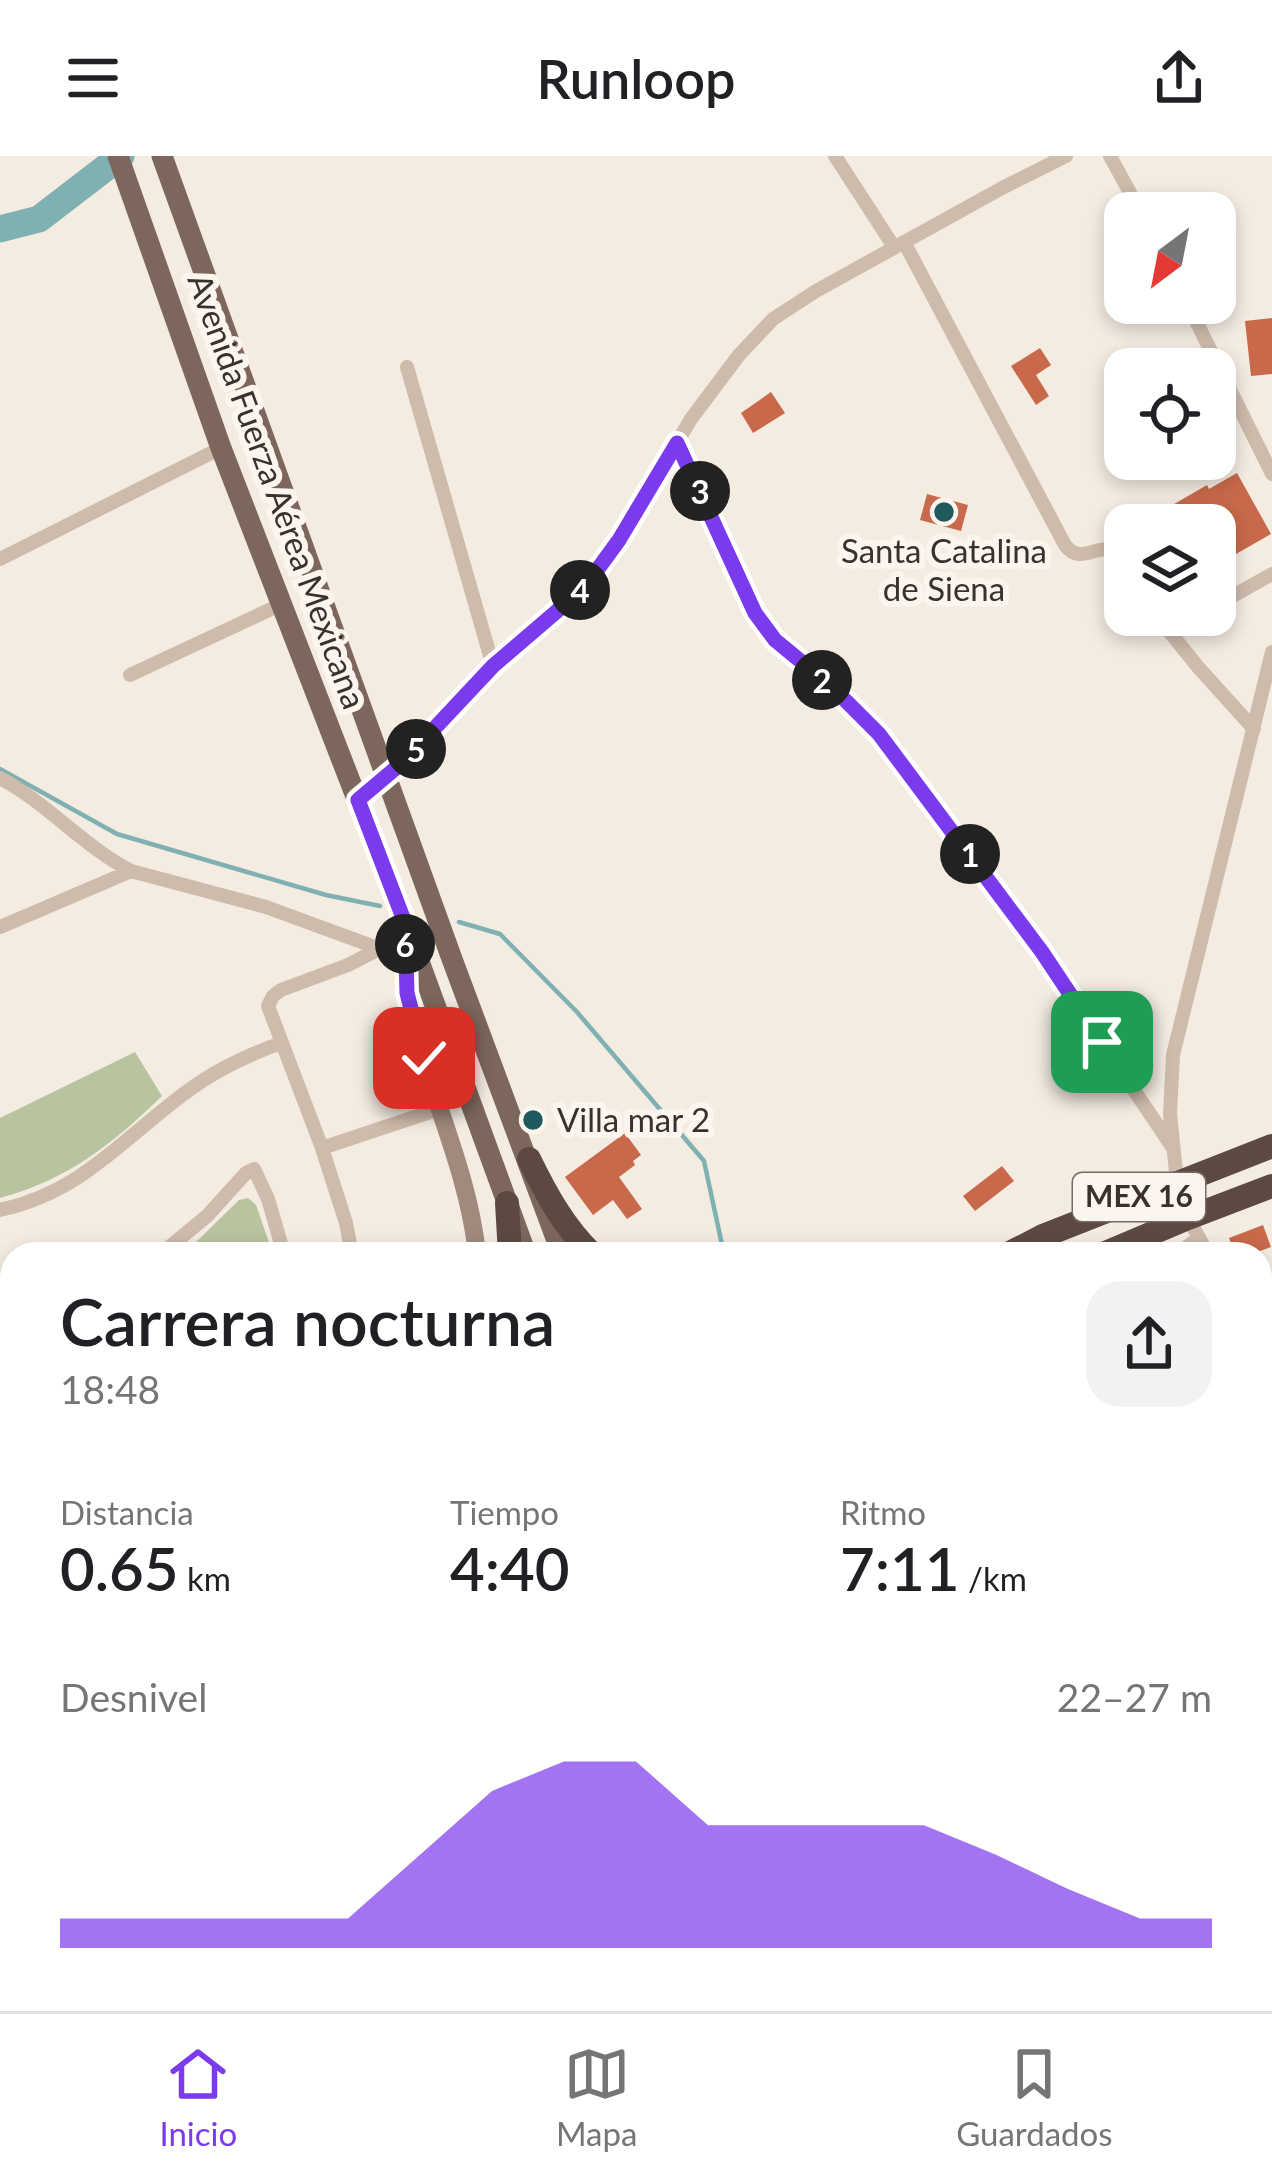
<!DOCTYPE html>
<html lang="es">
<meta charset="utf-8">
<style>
:root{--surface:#fff;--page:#f2f2f2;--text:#202124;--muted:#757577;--line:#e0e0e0;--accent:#7c3aed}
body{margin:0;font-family:Lato,sans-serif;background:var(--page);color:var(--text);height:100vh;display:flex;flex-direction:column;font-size:45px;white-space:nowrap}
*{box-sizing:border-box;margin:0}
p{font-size:39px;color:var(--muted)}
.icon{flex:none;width:66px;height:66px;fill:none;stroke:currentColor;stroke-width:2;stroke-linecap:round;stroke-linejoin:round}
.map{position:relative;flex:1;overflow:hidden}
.panel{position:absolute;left:0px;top:1086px;width:1272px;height:771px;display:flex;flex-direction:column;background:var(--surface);border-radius:36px 36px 0 0;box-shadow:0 6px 18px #0003}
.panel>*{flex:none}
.needle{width:78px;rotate:212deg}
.controls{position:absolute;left:1104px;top:36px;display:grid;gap:24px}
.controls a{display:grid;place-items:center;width:132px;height:132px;border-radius:24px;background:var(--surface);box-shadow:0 6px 18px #0003;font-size:60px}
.pin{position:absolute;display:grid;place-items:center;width:102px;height:102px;color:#fff;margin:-51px;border-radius:24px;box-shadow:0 6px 18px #0006}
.km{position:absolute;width:60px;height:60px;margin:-30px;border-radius:50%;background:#222;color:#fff;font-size:33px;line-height:60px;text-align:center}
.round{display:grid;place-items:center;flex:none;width:126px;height:126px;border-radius:36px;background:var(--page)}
.summary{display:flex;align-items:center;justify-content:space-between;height:204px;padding:0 60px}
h1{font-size:66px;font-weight:600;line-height:90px}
.figures{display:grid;grid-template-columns:repeat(3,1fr);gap:18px;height:204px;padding:12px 60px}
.figures div{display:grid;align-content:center}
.figures b{font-size:60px;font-weight:600}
.figures small{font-size:33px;font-weight:400}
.figures p{font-size:33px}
.chart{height:336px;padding:24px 60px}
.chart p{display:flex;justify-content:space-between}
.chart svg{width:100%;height:216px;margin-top:12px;fill:var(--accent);opacity:.7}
header{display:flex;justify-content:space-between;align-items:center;height:156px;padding:0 60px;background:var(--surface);font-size:54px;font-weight:600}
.tab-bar{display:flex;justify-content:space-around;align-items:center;height:168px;border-top:3px solid var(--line);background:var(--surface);font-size:33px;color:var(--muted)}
.tab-bar a{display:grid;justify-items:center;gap:6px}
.tab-bar .current{color:var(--accent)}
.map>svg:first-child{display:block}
.green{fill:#b8c4a0}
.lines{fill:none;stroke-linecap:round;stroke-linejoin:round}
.stream{stroke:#7fb0b2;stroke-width:4.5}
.river{stroke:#7fb0b2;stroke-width:27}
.building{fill:#c8694b}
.street{stroke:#cdbbac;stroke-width:14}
.secondary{stroke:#a18a7d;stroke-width:18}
.primary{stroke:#7d675c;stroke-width:21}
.highway{stroke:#5c4a42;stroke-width:24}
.route-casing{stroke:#fff;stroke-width:24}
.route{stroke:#7c3aed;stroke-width:15}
.poi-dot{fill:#1f5a5e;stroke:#fbf5ee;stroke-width:4.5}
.labels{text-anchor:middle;stroke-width:12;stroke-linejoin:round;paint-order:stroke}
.shield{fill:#fbf5ee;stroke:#756b66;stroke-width:3}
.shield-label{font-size:30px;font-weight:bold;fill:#3b302b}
.street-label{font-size:33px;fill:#3b302b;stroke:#fbf5ee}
.poi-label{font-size:33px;fill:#3b302b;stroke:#fbf5ee}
</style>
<header><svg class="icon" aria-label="menu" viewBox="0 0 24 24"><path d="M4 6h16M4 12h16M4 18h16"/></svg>Runloop<svg class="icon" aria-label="share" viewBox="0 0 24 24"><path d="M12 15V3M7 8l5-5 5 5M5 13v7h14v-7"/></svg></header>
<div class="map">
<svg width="1272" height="1855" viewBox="0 0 1272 1855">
<rect width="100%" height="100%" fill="#f4ebe1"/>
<path class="green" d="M135,896L162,940C111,989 69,1023 0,1042V962Z
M248,1042L256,1049L273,1098H194V1088L239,1044Z"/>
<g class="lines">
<path class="stream" d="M0,613L117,678L326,739L380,750
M459,766L500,778L577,856L704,1005L724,1098
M1260,1687L1272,1684"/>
<path class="river" d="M0,73L39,63L121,0"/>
</g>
<path class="building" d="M1272,162V218L1251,220L1245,165Z
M1040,192L1051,209L1036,219L1049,240L1036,249L1011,210Z
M771,236L785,257L753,277L741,257Z
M1237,317L1271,378L1215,410V369H1180L1169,351L1207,329L1209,333Z
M927,338L968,349L961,375L920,364Z
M625,977L641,999L633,1005L635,1009L619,1021L642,1053L627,1063L613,1044L593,1059L565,1021Z
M1002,1010L1014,1025L975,1055L963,1040Z
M1263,1069L1271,1091L1252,1098H1235L1229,1082Z
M1260,1241L1272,1261V1343L1260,1351Z"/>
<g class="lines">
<path class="street" d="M835,0L894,91
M1110,0L1141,57
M904,86L1065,389C1079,408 1093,391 1111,393L1125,405
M1187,147L1272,318
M407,211L493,510
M677,287L737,419L765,473L787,496L854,551L879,578L1041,796L1173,992
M0,403L221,292
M1215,450L1272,418
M1156,459L1198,511L1254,573
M1164,471L1194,459
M130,519L282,448
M0,622C47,647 83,690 131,715
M358,644L403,606L493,510L592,421L619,384L691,263L739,199L773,163L816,135L1002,32L1066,0
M0,771L131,715L266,751L405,802
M322,992L439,953
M1177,1026L1170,958L1173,899L1272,496
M0,1054C83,1036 124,981 189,934C217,913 248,899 281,887
M1188,1062L1208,1098
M161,1098L207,1060L246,1017L254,1013L268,1043L284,1098
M352,1098L346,1067L322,992L268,850L273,840L281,834L348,809L381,792
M1177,1098L1199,1082
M0,1167L12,1165
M1260,1176L1272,1169
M1260,1190L1272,1212
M0,1222L12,1248
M0,1456L12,1448
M1260,1482L1272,1475
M0,1537L12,1528
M1260,1820L1272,1813
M472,1845L475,1855
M748,1845L752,1855
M1130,1845L1135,1855
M381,1855L392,1845
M923,1855L936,1845
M1195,1855L1214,1845"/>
<path class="secondary" d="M405,778C405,800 404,822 408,844C425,930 468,1010 477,1098"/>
<path class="primary" d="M118,0L221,292L405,767L526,1098
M162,0L452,803L562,1098"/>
<path class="highway" d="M529,1003C546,1038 564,1071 592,1098
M507,1047L510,1098
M1008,1098L1043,1080L1272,990
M1103,1098L1188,1062L1272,1030
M0,1734L12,1726
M0,1776L12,1768"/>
</g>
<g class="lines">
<defs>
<path id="route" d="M424,902L407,837L405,767L358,644L403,606L493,510L556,456L592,421L619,384L677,287L755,457L775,484L832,531L879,578L1042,796L1102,886"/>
</defs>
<use href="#route" class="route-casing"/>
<use href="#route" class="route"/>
</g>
<g class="poi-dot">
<circle cx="944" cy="356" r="12"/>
<circle cx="533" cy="964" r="12"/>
</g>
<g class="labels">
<rect class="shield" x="1073" y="1017" width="132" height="48" rx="9"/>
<g class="shield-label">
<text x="1139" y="1051">MEX 16</text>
</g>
<g class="street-label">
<text transform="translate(277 335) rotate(70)" y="12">Avenida Fuerza Aérea Mexicana</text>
</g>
<g class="poi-label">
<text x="944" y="407">Santa Catalina<tspan x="944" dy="38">de Siena</tspan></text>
<text x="557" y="976" text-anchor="start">Villa mar 2</text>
</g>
</g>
</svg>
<div class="controls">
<a><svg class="needle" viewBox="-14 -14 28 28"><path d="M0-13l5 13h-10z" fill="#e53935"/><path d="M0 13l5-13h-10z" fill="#757577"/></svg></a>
<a><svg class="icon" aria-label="locate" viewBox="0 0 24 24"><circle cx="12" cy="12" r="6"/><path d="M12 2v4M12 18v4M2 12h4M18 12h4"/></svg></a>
<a><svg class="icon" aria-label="layers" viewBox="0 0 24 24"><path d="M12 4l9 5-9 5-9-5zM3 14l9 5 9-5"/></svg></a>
</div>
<div class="pin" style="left:1102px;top:886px;background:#1e9e55"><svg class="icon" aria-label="arrive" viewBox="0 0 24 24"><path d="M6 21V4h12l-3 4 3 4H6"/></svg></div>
<div class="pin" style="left:424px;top:902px;background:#d93025"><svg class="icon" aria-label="check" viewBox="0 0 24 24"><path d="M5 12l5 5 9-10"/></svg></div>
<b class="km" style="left:970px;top:698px">1</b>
<b class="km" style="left:822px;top:524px">2</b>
<b class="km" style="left:700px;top:335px">3</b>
<b class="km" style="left:580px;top:434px">4</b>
<b class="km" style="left:416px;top:593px">5</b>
<b class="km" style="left:405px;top:788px">6</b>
<section class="panel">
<div class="summary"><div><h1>Carrera nocturna</h1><p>18:48</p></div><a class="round"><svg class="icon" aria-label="share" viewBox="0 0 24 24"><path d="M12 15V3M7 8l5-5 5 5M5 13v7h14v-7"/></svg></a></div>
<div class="figures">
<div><p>Distancia</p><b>0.65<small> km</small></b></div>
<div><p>Tiempo</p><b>4:40</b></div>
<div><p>Ritmo</p><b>7:11<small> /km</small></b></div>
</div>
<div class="chart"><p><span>Desnivel</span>22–27 m</p>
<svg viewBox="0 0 160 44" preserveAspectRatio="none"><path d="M0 44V38L10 38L20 38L30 38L40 38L50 25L60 12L70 6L80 6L90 19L100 19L110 19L120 19L130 25L140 32L150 38L160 38V44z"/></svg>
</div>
</section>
</div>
<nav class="tab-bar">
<a class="current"><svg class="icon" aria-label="home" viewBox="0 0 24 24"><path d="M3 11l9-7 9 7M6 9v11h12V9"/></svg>Inicio</a>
<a><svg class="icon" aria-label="map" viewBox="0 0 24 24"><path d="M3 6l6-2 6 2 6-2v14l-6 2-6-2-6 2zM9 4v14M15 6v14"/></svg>Mapa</a>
<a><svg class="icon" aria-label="saved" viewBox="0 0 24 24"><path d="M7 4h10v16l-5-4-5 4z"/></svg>Guardados</a>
</nav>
